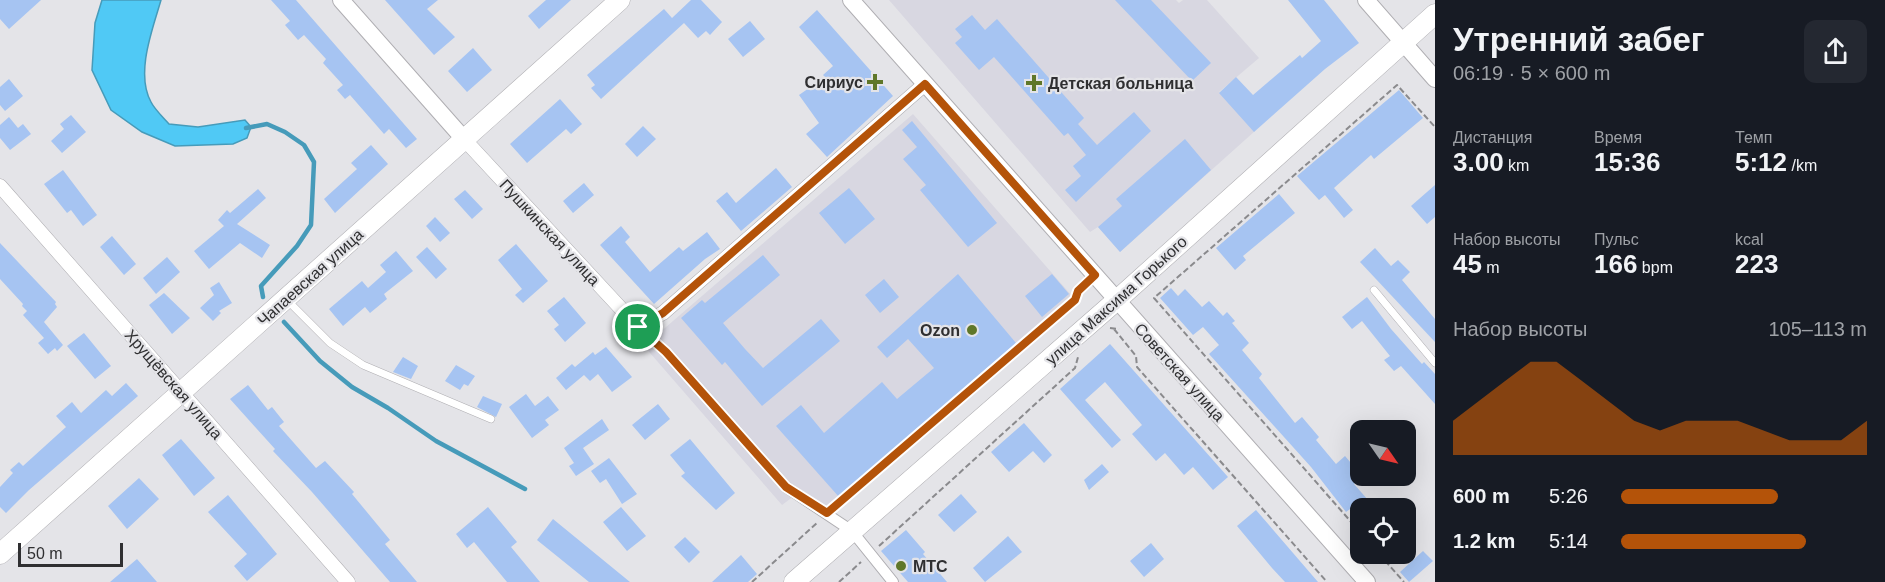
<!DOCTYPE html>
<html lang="ru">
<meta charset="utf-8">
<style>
:root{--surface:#171b24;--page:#242831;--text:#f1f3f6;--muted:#9ea1a6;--accent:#b45309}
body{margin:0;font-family:Helvetica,sans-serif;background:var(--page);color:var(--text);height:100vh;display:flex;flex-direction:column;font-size:22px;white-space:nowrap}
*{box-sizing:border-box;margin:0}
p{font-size:20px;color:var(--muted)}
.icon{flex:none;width:33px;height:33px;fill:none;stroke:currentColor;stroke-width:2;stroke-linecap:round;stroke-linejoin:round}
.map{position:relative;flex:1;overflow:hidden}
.sheet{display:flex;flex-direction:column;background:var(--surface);width:450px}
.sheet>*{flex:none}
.needle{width:39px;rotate:124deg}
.fabs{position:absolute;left:1350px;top:420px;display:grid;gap:12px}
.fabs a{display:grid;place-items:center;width:66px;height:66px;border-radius:12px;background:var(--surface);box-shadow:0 6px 24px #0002;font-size:30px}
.scale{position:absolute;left:18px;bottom:15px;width:105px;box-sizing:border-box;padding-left:6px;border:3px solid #2f2f31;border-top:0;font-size:16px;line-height:21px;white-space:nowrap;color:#2f2f31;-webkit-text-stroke:4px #e4e4e8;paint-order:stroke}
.pin{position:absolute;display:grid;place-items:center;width:51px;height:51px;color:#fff;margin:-26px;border:3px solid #fff;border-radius:50%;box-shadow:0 2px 6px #0007}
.round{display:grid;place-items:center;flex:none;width:63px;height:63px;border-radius:12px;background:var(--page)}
.head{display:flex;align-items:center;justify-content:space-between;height:102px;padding:0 18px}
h1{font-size:33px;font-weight:600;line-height:45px}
.figures{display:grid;grid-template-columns:repeat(3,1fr);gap:9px;height:102px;padding:6px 18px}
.figures div{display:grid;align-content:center}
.figures b{font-size:26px;font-weight:600}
.figures small{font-size:16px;font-weight:400}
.figures p{font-size:16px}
.chart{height:168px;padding:12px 18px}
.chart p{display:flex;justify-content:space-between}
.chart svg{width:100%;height:108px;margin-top:6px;fill:var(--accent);opacity:.7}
ul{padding:0 18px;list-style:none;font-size:20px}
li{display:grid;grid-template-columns:96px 72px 1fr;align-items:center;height:45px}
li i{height:15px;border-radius:8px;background:var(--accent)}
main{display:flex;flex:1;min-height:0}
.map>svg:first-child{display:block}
.built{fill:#d8d7e1}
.water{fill:#50c9f5;stroke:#469bba;stroke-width:1.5}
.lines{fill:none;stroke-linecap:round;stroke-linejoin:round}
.stream{stroke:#469bba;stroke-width:4.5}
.building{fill:#a6c4f2}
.service-casing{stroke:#afaeb2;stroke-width:8}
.pedestrian-casing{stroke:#afaeb2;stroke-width:12}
.minor-casing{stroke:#afaeb2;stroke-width:15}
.tertiary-casing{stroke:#afaeb2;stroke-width:18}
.secondary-casing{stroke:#afaeb2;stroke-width:21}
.path{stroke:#8a8a8d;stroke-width:2;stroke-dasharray:6 3;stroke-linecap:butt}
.service{stroke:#fff;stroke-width:7}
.pedestrian{stroke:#fff;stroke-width:10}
.minor{stroke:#fff;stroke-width:14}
.tertiary{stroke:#fff;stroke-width:16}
.secondary{stroke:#fff;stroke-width:20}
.route-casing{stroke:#fff;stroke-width:12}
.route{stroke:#b45309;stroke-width:8}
.poi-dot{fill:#5f7729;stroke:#e4e4e8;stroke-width:2}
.labels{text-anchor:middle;stroke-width:4.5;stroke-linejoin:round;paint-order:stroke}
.poi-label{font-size:16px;font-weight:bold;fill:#2f2f31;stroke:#e4e4e8;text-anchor:end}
.street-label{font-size:16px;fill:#2f2f31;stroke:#e4e4e8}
</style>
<main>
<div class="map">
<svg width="1435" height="582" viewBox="0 0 1435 582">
<rect width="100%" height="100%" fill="#e4e4e8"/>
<path class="built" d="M889,0H1176L1179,3L1183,0H1207L1259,58L1219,92L1255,131L1120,252L1098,227L1090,232Z
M913,114L1072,296L824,513L794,496L782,505L644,346Z"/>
<path class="water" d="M102,0H161C153,28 135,73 151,102C155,110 163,117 169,124L198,127L245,120L251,127L247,138L233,144L175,146L142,132L111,110L92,70L95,23Z"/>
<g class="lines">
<path class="stream" d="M246,128L267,124L285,132L304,145L314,162L311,225L297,246L261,286L263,297
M284,322L320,361L352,387L388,408L436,441L525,489"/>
</g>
<path class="building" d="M0,0H41L9,29L0,19Z
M271,0H296L417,139L406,148L389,129L384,134L350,95L345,99L337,90L343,85L323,63L326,59L304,35L298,40L285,25L290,21Z
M385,0H438L427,9L455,37L434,55Z
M546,0H571L539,29L528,16Z
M691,0H701L722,22L710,35L706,31L698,38L684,23L601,99L591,88L595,85L587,75L664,9L672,18Z
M1115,0H1151L1211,63L1192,81Z
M1288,0H1324L1359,43L1325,69L1254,132L1219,93L1236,77L1253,95L1300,55L1302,58L1321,41Z
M817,10L893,96L827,157L806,134L819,123L799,95L825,77L823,75L833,66L799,27Z
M972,15L985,30L997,19L1084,118L1078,124L1097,145L1134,112L1151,131L1076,202L1065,190L1081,176L1073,166L1086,155L1068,133L1064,136L994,57L979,70L955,43L962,37L955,29Z
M750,21L765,39L743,57L728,39Z
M473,48L492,70L467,92L448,71Z
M9,79L23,96L5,111L0,105V87Z
M1399,90L1423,118L1374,159L1371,155L1334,188L1353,210L1344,218L1325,195L1319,200L1297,176Z
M560,99L582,124L571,134L566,129L527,163L510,144Z
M71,115L86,132L62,153L51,141L64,129L60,124Z
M9,117L18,128L23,124L31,134L10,150L0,138V125Z
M912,121L997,223L968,247L920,190L926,185L903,159L917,147L902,130Z
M643,126L656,139L637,157L625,144Z
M1185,139L1211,170L1120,252L1098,227L1122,206L1116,199Z
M371,145L388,164L335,213L324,199L357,169L351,163Z
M776,168L792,187L741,231L716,201L727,192L736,203Z
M63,170L97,215L83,226L71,210L67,213L44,184Z
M584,183L594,195L573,213L563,201Z
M1435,185V217L1427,224L1411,206Z
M849,188L875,219L845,244L819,213Z
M258,189L266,198L237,224L270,245L262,258L240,243L209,269L194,251L224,226L218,220L227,210L230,213Z
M465,190L483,209L472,219L454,199Z
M1279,194L1295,213L1243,256L1246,260L1235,270L1216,248Z
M435,217L450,233L440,242L426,226Z
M621,226L630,237L625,242L650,272L679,247L683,251L707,232L720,249L705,259L654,304L600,245Z
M112,236L136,264L124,275L100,247Z
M0,243L56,302L55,304L57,307L44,322L63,345L57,351L55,348L48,354L38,343L44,338L23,315L27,311L22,306L23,304L0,279Z
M516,244L548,281L523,303L515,295L522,289L498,260Z
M427,247L447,269L436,279L416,257Z
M1375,248L1391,266L1398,260L1410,272L1402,280L1435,319V342L1360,262Z
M396,251L413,271L384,294L387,299L370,313L365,307L343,326L329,309L362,281L368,288L386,272L380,265Z
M763,255L780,275L723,323L745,349L763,368L821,319L840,341L762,406L725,362L722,365L681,318L702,300L705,303Z
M167,257L180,272L156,294L143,278Z
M958,274L1016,343L839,497L776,426L801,405L824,433L882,382L897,399L934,368L908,339L887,358L877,347Z
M1052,274L1069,294L1042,317L1025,296Z
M884,279L899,297L880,313L865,295Z
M219,282L232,303L219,311L221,313L213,321L200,308L214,295L210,288Z
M1171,288L1178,296L1185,289L1202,307L1209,301L1223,316L1227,312L1235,321L1232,323L1249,343L1242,350L1262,374L1259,378L1295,423L1302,417L1319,437L1316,440L1336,464L1345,456L1363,477L1354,484L1368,500L1356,511L1353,507L1346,512L1311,467L1209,354L1219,345L1203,327L1193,335L1160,298Z
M164,293L190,318L172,334L149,305Z
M564,297L586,323L565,342L554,329L559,325L547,311Z
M1367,297L1391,329L1422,364L1424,362L1435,374V404L1401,366L1394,371L1384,360L1390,356L1362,321L1352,329L1342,317Z
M84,333L111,366L95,379L67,346Z
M1110,344L1228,477L1213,490L1193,467L1184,475L1165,453L1156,461L1132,434L1142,425L1105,382L1085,400L1121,440L1112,448L1060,389Z
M606,347L632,377L612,392L598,374L590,381L584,375L566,390L556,378L572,364L575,367L593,352L595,355Z
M403,357L418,366L411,379L393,372Z
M456,365L475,376L468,386L464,384L460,390L445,381Z
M126,383L138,396L29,490L6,513L0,507V487L13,473L10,470L19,462L23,466L66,427L56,416L72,402L81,413L106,390L112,396Z
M248,385L268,410L272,407L284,422L279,426L316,468L325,461L354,492L352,494L390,540L385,544L417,582H390L312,492L273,451L275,449L230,399Z
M526,394L535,406L548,396L559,410L545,420L549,425L532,438L509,407Z
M483,396L502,404L496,417L477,407Z
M658,404L670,419L645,440L632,425Z
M602,419L609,430L583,448L594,464L576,476L569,466L574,463L564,448Z
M1024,423L1052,455L1044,463L1033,451L1009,472L991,452Z
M181,439L215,478L194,496L162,455Z
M690,439L735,493L716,510L681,476L685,473L670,455Z
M609,458L637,494L622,504L606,479L600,483L591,471Z
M1102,464L1109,472L1089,490L1084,480Z
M139,478L159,499L127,529L108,506Z
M961,494L977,512L954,532L938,515Z
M228,495L277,554L247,581L234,566L247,554L208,512Z
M488,507L517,542L511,547L540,582H507L474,542L467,548L456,534Z
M621,507L646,536L627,551L603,522Z
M1256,510L1269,525L1318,582H1285L1272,568L1237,526Z
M553,519L630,582H589L537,540Z
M906,530L925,552L923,554L947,582H908L881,551Z
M1008,536L1022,552L985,582L973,568Z
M685,537L700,552L689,563L674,547Z
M1151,543L1164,559L1144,577L1130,561Z
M1423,551L1433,561L1409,582L1400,572Z
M741,555L757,574L748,582H712Z
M137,559L157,582H110Z"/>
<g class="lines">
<defs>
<path id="service" d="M1374,290L1435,363
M288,301L330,343L363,365L491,419"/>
<path id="pedestrian" d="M638,327L666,352L786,487L852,531L893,582"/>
<path id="minor" d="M463,138L638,327L663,313L925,84
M0,186L348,582"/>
<path id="tertiary" d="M341,0L463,138
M851,0L1367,582
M1366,0L1435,79"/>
<path id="secondary" d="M0,554L620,0
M794,582L1117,300L1435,14"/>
</defs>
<use href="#service" class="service-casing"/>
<use href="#pedestrian" class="pedestrian-casing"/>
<use href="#minor" class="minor-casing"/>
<use href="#tertiary" class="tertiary-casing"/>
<use href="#secondary" class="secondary-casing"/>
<path class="path" d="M1110,328L1119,329
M1114,329L1136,356L1137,367L1327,582
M836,506L1075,300L1078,291L1084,285
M1360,532L1154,298L1397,85L1435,127
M879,546L1075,368L1078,357
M1379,554L1404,582
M752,582L818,522
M839,582L861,562"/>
<use href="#service" class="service"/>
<use href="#pedestrian" class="pedestrian"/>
<use href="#minor" class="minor"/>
<use href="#tertiary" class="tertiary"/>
<use href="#secondary" class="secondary"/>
</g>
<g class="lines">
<defs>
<path id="route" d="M925,84L1095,275L1078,291L1075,300L827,513L786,487L666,352L638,327L663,313Z"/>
</defs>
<use href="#route" class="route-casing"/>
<use href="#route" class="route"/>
</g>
<g class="poi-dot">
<path d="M872 73h6v6h6v6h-6v6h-6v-6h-6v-6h6z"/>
<path d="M1031 74h6v6h6v6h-6v6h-6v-6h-6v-6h6z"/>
<circle cx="972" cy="330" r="6"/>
<circle cx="901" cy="566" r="6"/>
</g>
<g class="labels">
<g class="poi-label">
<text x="863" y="88">Сириус</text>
<text x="1048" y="89" text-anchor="start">Детская больница</text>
<text x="960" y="336">Ozon</text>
<text x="913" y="572" text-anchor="start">МТС</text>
</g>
<g class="street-label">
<text transform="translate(550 232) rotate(47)" y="6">Пушкинская улица</text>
<text transform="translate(310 277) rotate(-42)" y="6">Чапаевская улица</text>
<text transform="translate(1116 300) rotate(-42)" y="6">улица Максима Горького</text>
<text transform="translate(1180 372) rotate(48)" y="6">Советская улица</text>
<text transform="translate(174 384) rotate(49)" y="6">Хрущёвская улица</text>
</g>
</g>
</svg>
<div class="fabs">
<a><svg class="needle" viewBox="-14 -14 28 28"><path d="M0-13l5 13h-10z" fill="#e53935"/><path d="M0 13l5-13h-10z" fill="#9ea1a6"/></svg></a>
<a><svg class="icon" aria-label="locate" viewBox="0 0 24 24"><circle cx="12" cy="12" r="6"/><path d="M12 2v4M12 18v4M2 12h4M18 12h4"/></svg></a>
</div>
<div class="scale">50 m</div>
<div class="pin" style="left:638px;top:327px;background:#1e9e55"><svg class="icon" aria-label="arrive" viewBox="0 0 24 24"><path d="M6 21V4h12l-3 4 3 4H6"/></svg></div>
</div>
<section class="sheet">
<div class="head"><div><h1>Утренний забег</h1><p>06:19 · 5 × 600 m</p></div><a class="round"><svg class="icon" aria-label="share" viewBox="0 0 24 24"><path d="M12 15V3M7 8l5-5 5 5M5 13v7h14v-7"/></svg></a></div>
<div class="figures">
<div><p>Дистанция</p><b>3.00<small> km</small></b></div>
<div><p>Время</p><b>15:36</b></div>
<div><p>Темп</p><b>5:12<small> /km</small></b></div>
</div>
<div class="figures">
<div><p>Набор высоты</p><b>45<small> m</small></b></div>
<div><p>Пульс</p><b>166<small> bpm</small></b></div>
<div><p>kcal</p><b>223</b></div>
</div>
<div class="chart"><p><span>Набор высоты</span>105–113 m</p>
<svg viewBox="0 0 160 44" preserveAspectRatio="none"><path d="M0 44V30L10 22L20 14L30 6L40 6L50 14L60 22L70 30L80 34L90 30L100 30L110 30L120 34L130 38L140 38L150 38L160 30V44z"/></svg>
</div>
<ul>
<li><b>600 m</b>5:26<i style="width:64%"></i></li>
<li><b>1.2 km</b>5:14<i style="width:75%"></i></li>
</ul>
</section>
</main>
